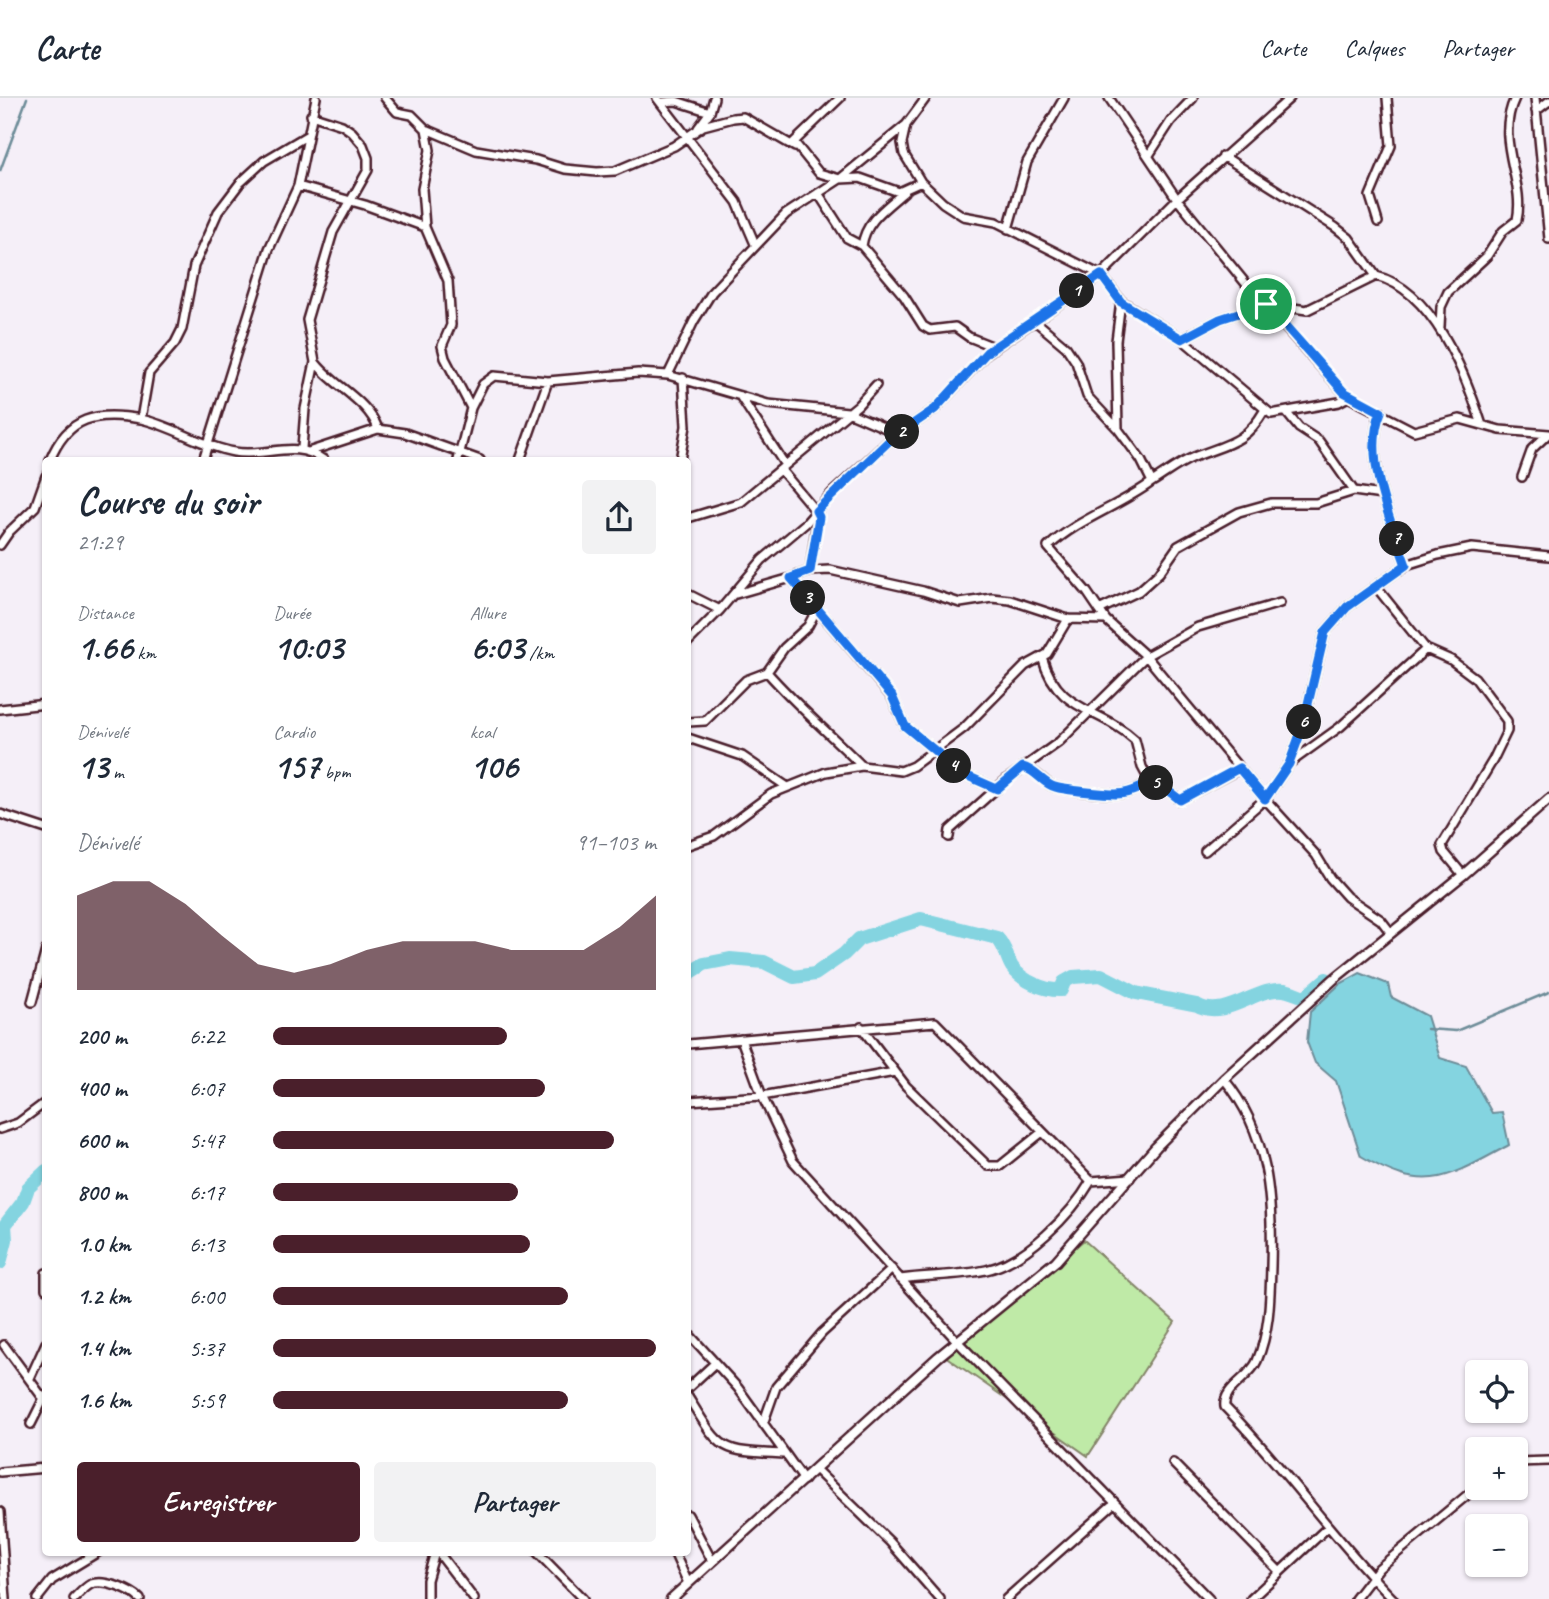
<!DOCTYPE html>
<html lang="fr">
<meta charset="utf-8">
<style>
:root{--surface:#fff;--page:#f2f2f3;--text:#1f2937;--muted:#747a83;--line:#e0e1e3;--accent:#4a1f2b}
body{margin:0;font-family:Caveat,sans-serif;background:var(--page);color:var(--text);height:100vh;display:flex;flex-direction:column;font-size:26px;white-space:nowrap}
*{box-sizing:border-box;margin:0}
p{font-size:23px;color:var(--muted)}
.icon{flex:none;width:38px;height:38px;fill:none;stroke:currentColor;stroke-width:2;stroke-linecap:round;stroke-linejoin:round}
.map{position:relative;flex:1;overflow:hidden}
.panel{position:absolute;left:42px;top:359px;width:649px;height:1099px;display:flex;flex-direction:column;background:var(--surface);border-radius:7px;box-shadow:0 2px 5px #0004}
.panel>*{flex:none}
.fabs{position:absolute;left:1465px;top:1262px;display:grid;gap:14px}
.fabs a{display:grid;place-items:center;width:63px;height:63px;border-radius:7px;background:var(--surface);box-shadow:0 2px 5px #0004;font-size:35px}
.pin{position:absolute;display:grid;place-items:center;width:60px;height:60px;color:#fff;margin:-30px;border:4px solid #fff;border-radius:50%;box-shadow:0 2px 7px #0007}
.km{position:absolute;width:35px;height:35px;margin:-18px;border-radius:50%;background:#222;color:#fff;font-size:19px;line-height:35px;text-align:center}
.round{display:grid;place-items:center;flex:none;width:74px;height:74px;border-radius:7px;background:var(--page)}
.headline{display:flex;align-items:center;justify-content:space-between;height:119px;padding:0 35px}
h1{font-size:38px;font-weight:700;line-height:52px}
.stats{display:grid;grid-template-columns:repeat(3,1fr);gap:10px;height:119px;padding:7px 35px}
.stats div{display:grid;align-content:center}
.stats b{font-size:35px;font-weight:700}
.stats small{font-size:19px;font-weight:400}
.stats p{font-size:19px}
.chart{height:196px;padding:14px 35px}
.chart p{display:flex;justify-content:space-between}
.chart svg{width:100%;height:126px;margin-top:7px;fill:var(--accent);opacity:.7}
.action{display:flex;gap:14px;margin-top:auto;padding:14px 35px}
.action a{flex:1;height:80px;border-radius:7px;background:var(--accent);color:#fff;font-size:28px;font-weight:700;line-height:80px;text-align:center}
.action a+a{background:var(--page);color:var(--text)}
ul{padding:0 35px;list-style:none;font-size:23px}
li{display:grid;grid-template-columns:112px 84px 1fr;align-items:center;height:52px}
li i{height:18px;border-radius:9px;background:var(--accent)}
header{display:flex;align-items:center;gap:42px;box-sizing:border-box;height:98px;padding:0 35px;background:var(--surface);border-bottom:2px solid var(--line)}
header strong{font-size:33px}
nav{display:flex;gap:38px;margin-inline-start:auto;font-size:24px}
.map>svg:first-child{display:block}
.green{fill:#bfeaa7;stroke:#848469;stroke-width:2}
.water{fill:#84d4e0;stroke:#6d8c98;stroke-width:2}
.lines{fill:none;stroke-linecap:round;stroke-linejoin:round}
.stream{stroke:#6d8c98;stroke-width:2.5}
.river{stroke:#84d4e0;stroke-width:14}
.minor-casing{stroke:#4a1f2b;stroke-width:12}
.tertiary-casing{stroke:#4a1f2b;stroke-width:13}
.minor{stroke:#fff;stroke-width:7}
.tertiary{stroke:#fff;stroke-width:8}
.route-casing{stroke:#fff;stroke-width:14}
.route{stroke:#1a73e8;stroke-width:9}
</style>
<header>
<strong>Carte</strong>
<nav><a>Carte</a><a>Calques</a><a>Partager</a></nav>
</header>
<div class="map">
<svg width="1549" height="1501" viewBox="0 0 1549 1501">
<rect width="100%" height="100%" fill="#f5eff8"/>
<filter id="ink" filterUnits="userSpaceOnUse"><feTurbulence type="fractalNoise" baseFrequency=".0143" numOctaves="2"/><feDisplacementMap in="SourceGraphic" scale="14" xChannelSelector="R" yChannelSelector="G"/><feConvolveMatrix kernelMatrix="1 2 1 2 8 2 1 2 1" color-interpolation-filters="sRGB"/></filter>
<g filter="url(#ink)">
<path class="green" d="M1084,1142L1175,1224L1088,1358L945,1258Z"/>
<path class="water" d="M1360,875L1388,886L1391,899L1427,918L1440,960L1466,968L1492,1015L1502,1014L1509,1047C1448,1080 1426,1097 1361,1058L1336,983L1315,965L1307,944L1310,914L1340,886Z"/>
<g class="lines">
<path class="stream" d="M0,73L27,0
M1427,931L1456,933L1549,894"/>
<path class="river" d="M688,876L704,866L730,861L764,864L794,879L815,876L844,856L859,841L921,821L997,840C1006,849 1006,859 1012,869C1022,883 1045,893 1061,892L1064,884L1073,879L1101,877L1136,895L1197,907C1225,923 1257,888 1284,892C1291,893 1298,897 1305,899L1326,881
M0,1165L6,1142L5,1127L23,1104L28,1090L46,1073"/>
<defs>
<path id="minor" d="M385,0L397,14L412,17L426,31L430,52L422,91L425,129L448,183L451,227L442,248L445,260L471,310L458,362
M657,0L737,104L755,146
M840,0L794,44L819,75L840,81L906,27
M926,0L906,27L902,45L904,56L921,84L943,105L963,118L996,124L1101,177L1121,203L1182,241L1220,221L1266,206L1307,212L1376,178
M1109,0L1177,101L1247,187L1348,299
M1535,0L1549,141
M662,4L676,3L710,14
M1536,13L1549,3
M698,30L710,14L714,0
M426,31L476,52L536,62L565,71L597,74L615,73L674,48L703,28L733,20L743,19L795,49
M1149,57L1171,23L1193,0
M1223,58L1335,129L1349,140L1376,178C1433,192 1465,275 1482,327
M298,88L365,107L425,129
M818,95L847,140L862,148L904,198L923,228L930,232L955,229L969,239L994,249
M1378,124L1370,98L1391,48L1387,0
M1008,131L1027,64L1064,0
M862,148C865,123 886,110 904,94
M1034,222L1066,249L1076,264L1087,298L1117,330
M1440,229L1441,209L1448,194L1487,158L1503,133L1517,122C1526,83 1494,44 1515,0
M1182,241L1271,316L1339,304L1348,299L1414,333L1460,321L1500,332L1549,336
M315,264C332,287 369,303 378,331
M668,277L694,223L712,194L786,116L840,81L860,80L899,94L921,84
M740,298L785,367
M471,310L483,286L494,278L548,283L638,275L668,277L768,306L848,314L899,336
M1286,314L1299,330L1319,343L1354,393
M1381,314C1362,358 1391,424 1406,467
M141,321C173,328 201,348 234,354C268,360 293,340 324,362
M302,350L305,311L315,264L307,222L333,134L368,72V60L363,47L352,34L342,27L311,17
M311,353L378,331L405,335L480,362
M50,362C68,318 97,313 141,321L149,275L175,245L182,231L194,168L218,114L240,85L264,63L308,37
M203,362L269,151L298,88L316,0
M520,362L548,283
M680,362L686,328L683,280
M781,372L818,416L810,473L830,472L923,493L960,505L992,500L1010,502L1068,521L1106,522L1146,558L1198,529L1280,505
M1522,379L1532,351L1547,337
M1152,384C1165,376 1179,365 1194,359C1226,346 1245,346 1264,313
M688,420L741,404L858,307L876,287
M0,447L9,434L35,409L46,378
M791,480L810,473
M1377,490L1426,551L1451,562L1475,580L1507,623V633L1493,662L1442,747L1444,754L1463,777
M688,496L720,512L762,462L806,425L832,395L891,341L935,311L987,255L1101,177L1177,101L1290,0
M736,496L791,480L892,599L905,628L963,676L997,691
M817,511L808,528L784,550L767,574C797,608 830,636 862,668
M1099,512L1139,493L1159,475L1178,448L1239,414L1271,405H1316L1354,393L1382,397
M1106,522L1087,494L1048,449C1078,421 1118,409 1152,384L1141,362L1118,331L1116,243L1121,203
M688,544L720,512
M1042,559C1058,615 1099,609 1135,642L1142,669L1150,684
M0,611L46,606
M688,624L705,623L746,582L767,574
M688,640L742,658L786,688
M1290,665L1340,629L1426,551
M1023,669C1036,673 1040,680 1050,687C1058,692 1104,696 1116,696C1151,695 1140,669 1180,702L1239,671
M0,716L46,731
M949,739L950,732L1006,682L1059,644L1146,558L1265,701L1316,757L1330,780L1347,799L1381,822L1391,835
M688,747L714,738L771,696L826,674L862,668L901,673L913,668L964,630L1025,568L1047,556L1068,521
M1205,753L1265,701L1289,666L1302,631L1325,534L1347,509L1406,467L1438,457L1472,450L1549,458
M32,904L46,852
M861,929L906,988L988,1068H1000L1041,1035
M741,941L762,998L793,1063L958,1244L1209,1501
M688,946L935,924L1091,1083L1130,1080
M1224,981C1269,1035 1273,1101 1271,1168C1270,1201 1270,1232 1257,1263C1250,1280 1222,1290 1225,1309C1285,1370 1333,1440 1393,1501
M688,1003L762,998L895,974
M0,1031L18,1025L46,1004
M46,1175V1191
M900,1181C929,1177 958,1178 986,1172C1026,1163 1071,1117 1091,1083
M688,1235L738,1290L804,1382
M4,1247L43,1300
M30,1280L46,1245
M688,1290L715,1265
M688,1299C722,1354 719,1353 783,1356
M31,1326L45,1298
M763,1326L776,1289L822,1235L892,1171
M1516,1364L1549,1363
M1173,1365L1279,1473
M816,1372L890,1444L940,1501
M0,1374L46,1370
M0,1414L6,1501
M688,1417L712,1463
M438,1454L474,1501
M537,1454L583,1501
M674,1454L688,1485
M37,1501L52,1482L98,1454
M74,1501C79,1496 85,1489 91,1486C104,1481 131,1492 140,1501
M427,1501V1482L435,1454
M1006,1501L1113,1406
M1251,1501L1328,1429
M1355,1501L1379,1470L1477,1389"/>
<path id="tertiary" d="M671,1501L938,1259L1056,1163L1156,1049L1224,981L1334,881L1463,777L1549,701"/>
</defs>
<use href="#minor" class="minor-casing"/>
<use href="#tertiary" class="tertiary-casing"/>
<use href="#minor" class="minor"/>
<use href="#tertiary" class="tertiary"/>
</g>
</g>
<g class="lines" filter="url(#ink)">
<defs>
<path id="route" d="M1101,177L1121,204L1182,241L1220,221L1266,206L1344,294L1381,314C1362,358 1391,424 1406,467L1347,509L1325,534L1302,631L1289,666L1265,701L1239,670L1180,702C1141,670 1151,695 1116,696C1106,696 1064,692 1055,689C1043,686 1037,673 1023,669L997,691L963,676L905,628L892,598L791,480L810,473L819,419L816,413L891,341L935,311L987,254Z"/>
</defs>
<use href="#route" class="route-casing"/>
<use href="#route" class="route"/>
</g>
</svg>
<div class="fabs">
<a><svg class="icon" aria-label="locate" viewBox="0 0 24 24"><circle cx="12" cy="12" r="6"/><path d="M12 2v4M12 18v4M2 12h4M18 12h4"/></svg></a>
<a>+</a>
<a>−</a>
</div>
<div class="pin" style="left:1266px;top:206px;background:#1e9e55"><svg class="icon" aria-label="arrive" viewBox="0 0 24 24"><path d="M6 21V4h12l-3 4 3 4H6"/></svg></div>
<b class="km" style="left:1077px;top:193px">1</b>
<b class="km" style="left:902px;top:334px">2</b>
<b class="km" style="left:808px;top:500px">3</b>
<b class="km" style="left:954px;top:668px">4</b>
<b class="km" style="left:1156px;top:685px">5</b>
<b class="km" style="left:1304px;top:624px">6</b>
<b class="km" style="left:1397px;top:441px">7</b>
<section class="panel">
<div class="headline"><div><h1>Course du soir</h1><p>21:29</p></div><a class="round"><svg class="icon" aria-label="share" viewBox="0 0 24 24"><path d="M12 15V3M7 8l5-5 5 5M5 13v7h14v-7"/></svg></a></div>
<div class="stats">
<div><p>Distance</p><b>1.66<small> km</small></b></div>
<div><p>Durée</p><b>10:03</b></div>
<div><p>Allure</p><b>6:03<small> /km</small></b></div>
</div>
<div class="stats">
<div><p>Dénivelé</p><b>13<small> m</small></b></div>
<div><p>Cardio</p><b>157<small> bpm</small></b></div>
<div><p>kcal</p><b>106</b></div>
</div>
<div class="chart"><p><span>Dénivelé</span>91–103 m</p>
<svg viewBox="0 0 160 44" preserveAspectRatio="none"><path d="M0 44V11L10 6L20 6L30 14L40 25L50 35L60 38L70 35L80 30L90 27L100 27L110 27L120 30L130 30L140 30L150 22L160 11V44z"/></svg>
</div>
<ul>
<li><b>200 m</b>6:22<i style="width:61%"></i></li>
<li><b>400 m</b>6:07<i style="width:71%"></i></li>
<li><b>600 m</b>5:47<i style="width:89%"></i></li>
<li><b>800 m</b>6:17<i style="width:64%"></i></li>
<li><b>1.0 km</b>6:13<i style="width:67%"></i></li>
<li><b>1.2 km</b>6:00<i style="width:77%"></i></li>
<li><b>1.4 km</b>5:37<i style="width:100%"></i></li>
<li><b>1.6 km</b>5:59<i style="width:77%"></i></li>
</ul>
<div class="action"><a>Enregistrer</a><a>Partager</a></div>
</section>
</div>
